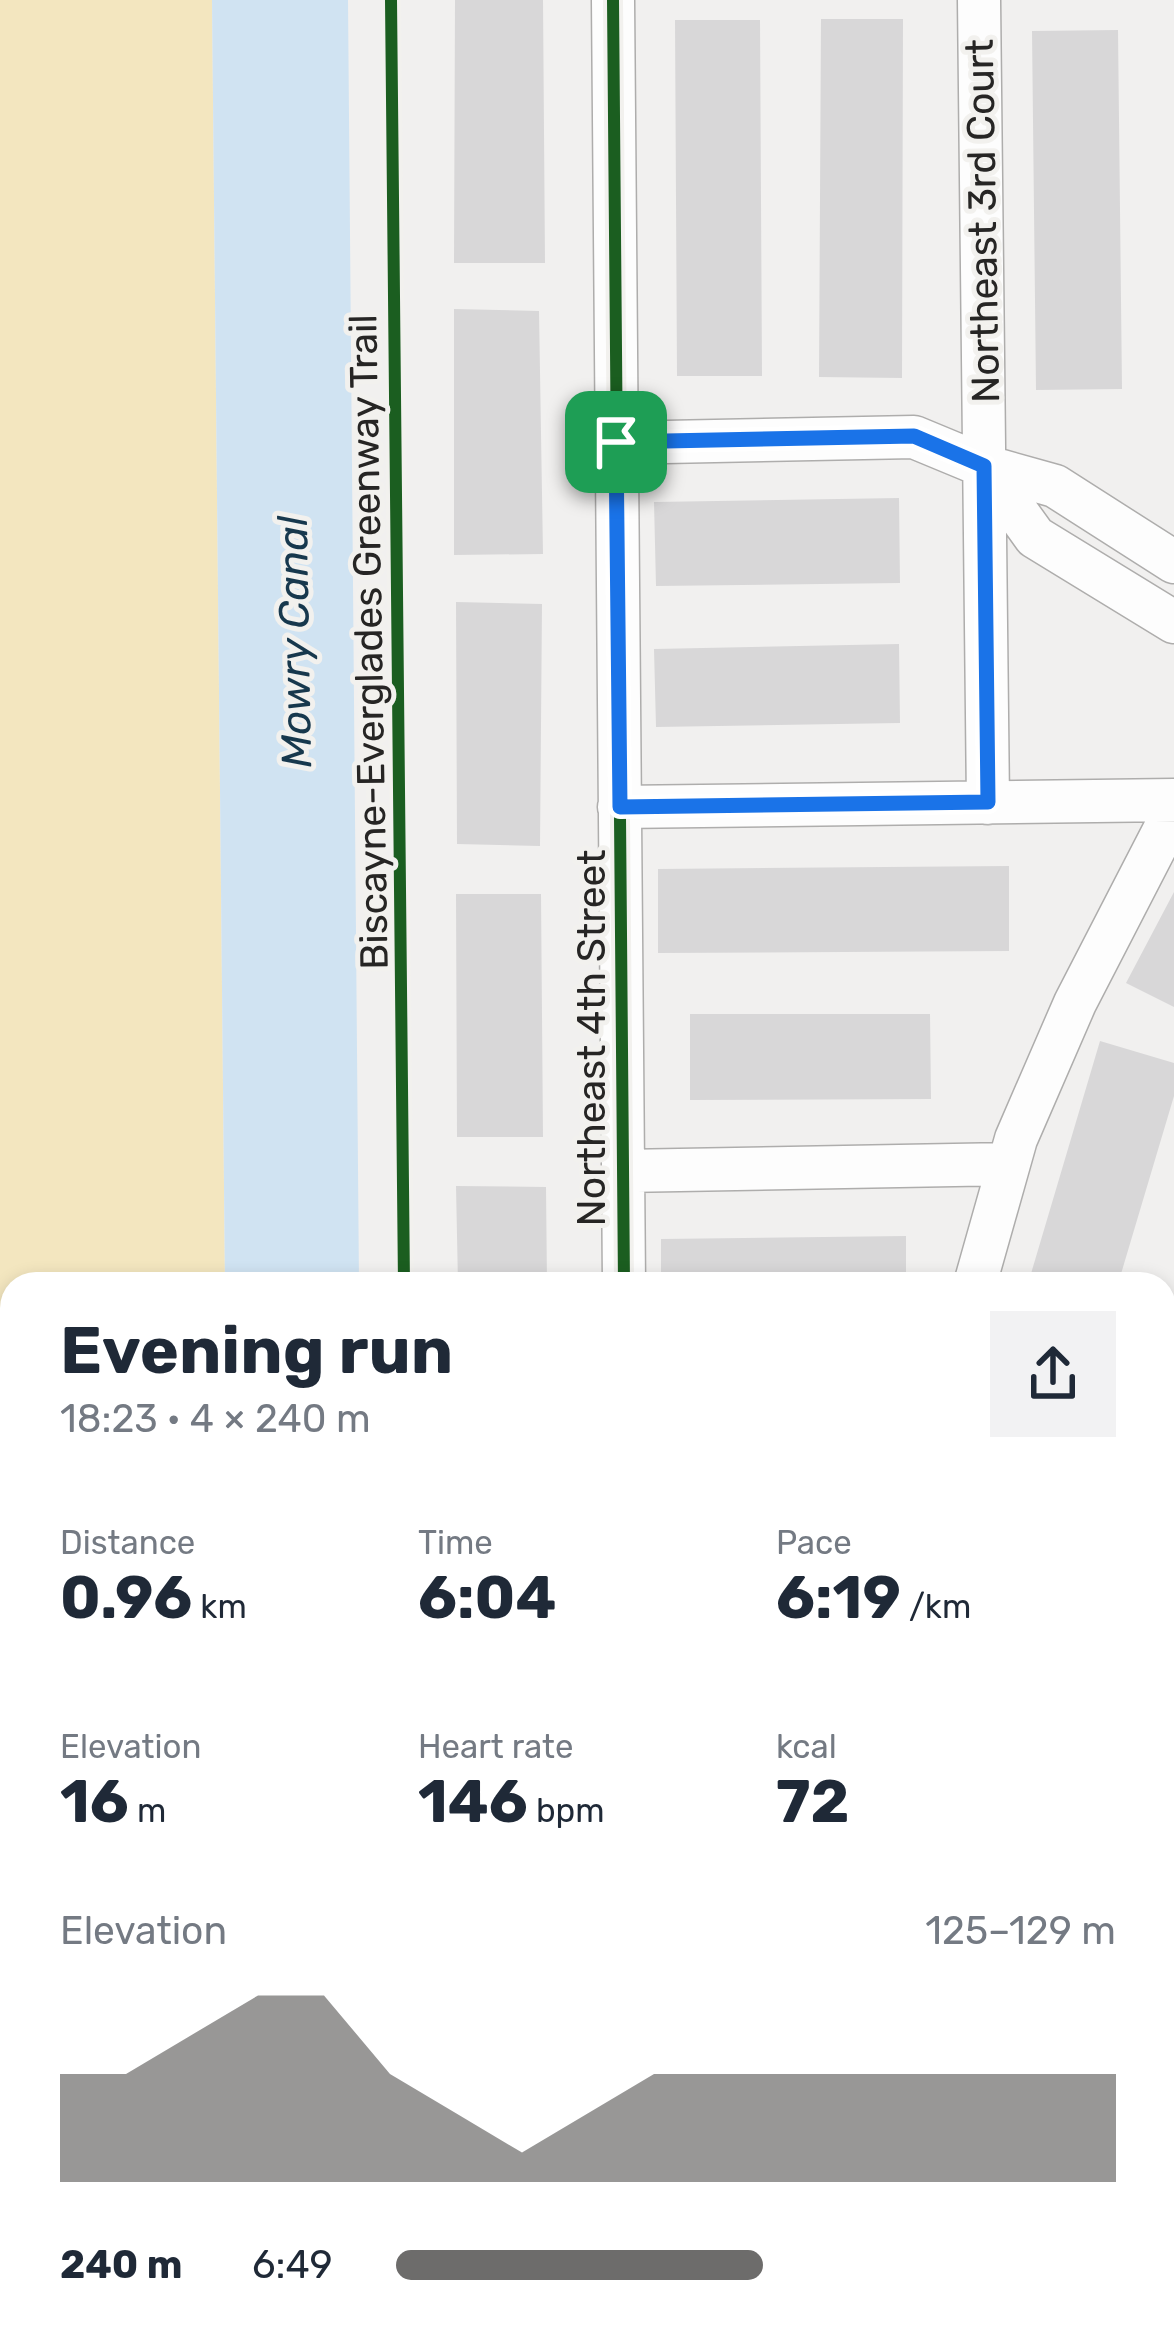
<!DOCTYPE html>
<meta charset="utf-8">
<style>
:root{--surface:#fff;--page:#f2f2f3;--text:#1f2937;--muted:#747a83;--accent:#6d6c6b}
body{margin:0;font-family:Rubik,sans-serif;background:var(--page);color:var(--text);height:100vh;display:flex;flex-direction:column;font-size:45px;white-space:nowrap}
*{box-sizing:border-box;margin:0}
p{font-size:39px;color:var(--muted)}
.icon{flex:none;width:66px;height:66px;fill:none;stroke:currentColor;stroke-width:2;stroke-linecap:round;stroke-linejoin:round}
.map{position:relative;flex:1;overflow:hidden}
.sheet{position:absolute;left:0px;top:1272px;width:1176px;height:1065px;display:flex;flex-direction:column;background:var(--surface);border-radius:36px 36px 0 0;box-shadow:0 6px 18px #0003}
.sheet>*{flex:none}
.pin{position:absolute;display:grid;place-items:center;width:102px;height:102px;color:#fff;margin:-51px;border-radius:24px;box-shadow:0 6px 18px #0006}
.round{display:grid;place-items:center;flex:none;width:126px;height:126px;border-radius:0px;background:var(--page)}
.head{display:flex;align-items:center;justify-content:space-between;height:204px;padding:0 60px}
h1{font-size:66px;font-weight:700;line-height:90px}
.metrics{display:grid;grid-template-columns:repeat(3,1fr);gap:18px;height:204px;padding:12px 60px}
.metrics div{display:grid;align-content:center}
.metrics b{font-size:60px;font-weight:700}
.metrics small{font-size:33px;font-weight:400}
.metrics p{font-size:33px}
.chart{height:336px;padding:24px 60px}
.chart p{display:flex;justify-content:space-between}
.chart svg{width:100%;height:216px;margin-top:12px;fill:var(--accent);opacity:.7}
ul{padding:0 60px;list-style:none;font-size:39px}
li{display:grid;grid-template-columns:192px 144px 1fr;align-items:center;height:90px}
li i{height:30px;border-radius:15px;background:var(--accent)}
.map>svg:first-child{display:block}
.green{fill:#f3e6bf}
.water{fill:#d0e3f2}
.building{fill:#d8d7d8}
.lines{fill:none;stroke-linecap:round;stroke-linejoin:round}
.minor-casing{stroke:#aeadac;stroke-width:45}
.highway-casing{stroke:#aeadac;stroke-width:63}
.minor{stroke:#fdfdfd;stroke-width:42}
.highway{stroke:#fdfdfd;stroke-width:60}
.cycleway-casing{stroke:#f2f1ee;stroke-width:20}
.cycleway{stroke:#1b5e20;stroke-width:12}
.route-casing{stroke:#fff;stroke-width:24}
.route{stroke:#1a73e8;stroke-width:15}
.labels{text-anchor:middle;stroke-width:10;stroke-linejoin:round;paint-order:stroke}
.street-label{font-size:39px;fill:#262524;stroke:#f2f1ee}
.water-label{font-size:42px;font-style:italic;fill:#17384d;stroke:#f2f1ee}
</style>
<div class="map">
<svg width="1174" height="2335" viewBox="0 0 1174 2335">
<rect width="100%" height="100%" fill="#f1f0ef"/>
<path class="green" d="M0,0H212L225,1284H12V1438L0,1419Z
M0,1510L12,1534V2288L4,2335Z
M47,2325H235V2335H46Z"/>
<path class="water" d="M212,0H348L359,1284H225Z
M1164,2128L1174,2132V2335H545L543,2325H1164Z
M235,2325H368V2335H235Z"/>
<path class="building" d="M455,0H543L545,263H454Z
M821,19H903L902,378L819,377Z
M675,20H760L762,376H677Z
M1118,30L1122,389L1036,390L1032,31Z
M454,309L539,311L543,554L454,555Z
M899,498L900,583L656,586L654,502Z
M456,602L542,604L540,846L457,844Z
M899,644L900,723L656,727L654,649Z
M1009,866V951L658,953V869Z
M1174,892V1007L1126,983Z
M456,894H541L543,1137H457Z
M690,1014H930L931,1099L690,1100Z
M1100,1041L1174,1063V1096L1118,1284H1053L1030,1277Z
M456,1186L546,1187L547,1284H458Z
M906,1236V1284H661V1239Z"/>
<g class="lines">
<defs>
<path id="minor" d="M613,0L624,1284
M979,0L988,803
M616,443L914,437L984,466L1055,486L1174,562
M984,466L1035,537L1174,622
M619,807L1174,800
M623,1171L1009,1164
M975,1284L1016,1139L1075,1003L1174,811"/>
<path id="highway" d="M0,1461L12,1482
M20,2335L22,2325"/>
</defs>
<use href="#minor" class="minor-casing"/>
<use href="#highway" class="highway-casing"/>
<use href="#minor" class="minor"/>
<use href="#highway" class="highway"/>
<defs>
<path id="cycleway" d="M391,0L404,1284
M613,0L624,1284"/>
</defs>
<use href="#cycleway" class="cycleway-casing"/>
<use href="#cycleway" class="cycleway"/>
</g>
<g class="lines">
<defs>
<path id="route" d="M914,436L984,466L988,802L620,807L616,442Z"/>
</defs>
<use href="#route" class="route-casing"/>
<use href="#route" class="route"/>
</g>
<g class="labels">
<g class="street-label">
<text transform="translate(982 221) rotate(-91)" y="14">Northeast 3rd Court</text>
<text transform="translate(368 642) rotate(-91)" y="14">Biscayne-Everglades Greenway Trail</text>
<text transform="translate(591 1038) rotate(-90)" y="14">Northeast 4th Street</text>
</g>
<g class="water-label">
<text transform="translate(294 642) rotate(-91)" y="15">Mowry Canal</text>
</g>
</g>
</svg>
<div class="pin" style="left:616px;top:442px;background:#1e9e55"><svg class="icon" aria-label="arrive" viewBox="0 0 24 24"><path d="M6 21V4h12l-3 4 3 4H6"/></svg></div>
<section class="sheet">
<div class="head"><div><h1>Evening run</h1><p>18:23 · 4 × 240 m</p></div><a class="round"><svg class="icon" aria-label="share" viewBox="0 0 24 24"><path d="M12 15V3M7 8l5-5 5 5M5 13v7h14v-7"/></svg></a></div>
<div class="metrics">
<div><p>Distance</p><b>0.96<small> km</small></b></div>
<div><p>Time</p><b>6:04</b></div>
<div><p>Pace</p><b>6:19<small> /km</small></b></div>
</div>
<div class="metrics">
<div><p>Elevation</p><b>16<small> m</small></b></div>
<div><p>Heart rate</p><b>146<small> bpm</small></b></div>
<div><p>kcal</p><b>72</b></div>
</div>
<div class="chart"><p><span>Elevation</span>125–129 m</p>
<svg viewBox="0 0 160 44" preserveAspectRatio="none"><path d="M0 44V22L10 22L20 14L30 6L40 6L50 22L60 30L70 38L80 30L90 22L100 22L110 22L120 22L130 22L140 22L150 22L160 22V44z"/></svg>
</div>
<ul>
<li><b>240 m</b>6:49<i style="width:51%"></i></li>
</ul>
</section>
</div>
